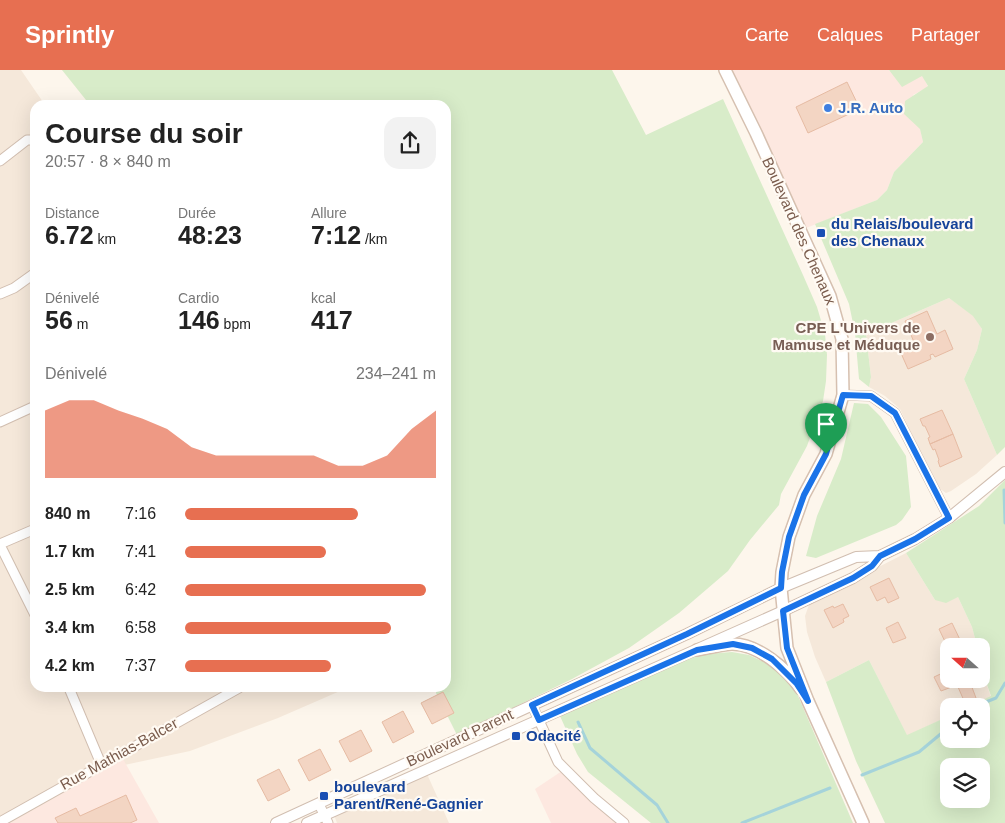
<!DOCTYPE html>
<html lang="fr">
<meta charset="utf-8">
<style>
:root{--surface:#fff;--page:#f2f2f2;--text:#222;--muted:#767676;--accent:#e76f51}
body{margin:0;font-family:Arial,sans-serif;background:var(--page);color:var(--text);height:100vh;display:flex;flex-direction:column;font-size:19px;white-space:nowrap}
*{box-sizing:border-box;margin:0}
p{font-size:16px;color:var(--muted)}
.icon{flex:none;width:28px;height:28px;fill:none;stroke:currentColor;stroke-width:2;stroke-linecap:round;stroke-linejoin:round}
.map{position:relative;flex:1;overflow:hidden}
.details{position:absolute;left:30px;top:30px;width:421px;height:592px;display:flex;flex-direction:column;background:var(--surface);border-radius:15px;box-shadow:0 5px 20px #0002}
.details>*{flex:none}
.needle{width:32px;rotate:291deg}
.controls{position:absolute;left:940px;top:568px;display:grid;gap:10px}
.controls a{display:grid;place-items:center;width:50px;height:50px;border-radius:10px;background:var(--surface);box-shadow:0 5px 20px #0002;font-size:25px}
.pin{position:absolute;display:grid;place-items:center;width:42px;height:42px;color:#fff;margin:-51px -21px;border-radius:50% 50% 50% 0;rotate:-45deg;box-shadow:0 0 5px #0007}
.pin .icon{rotate:45deg}
.round{display:grid;place-items:center;flex:none;width:52px;height:52px;border-radius:15px;background:var(--page)}
.headline{display:flex;align-items:center;justify-content:space-between;height:85px;padding:0 15px}
h1{font-size:28px;font-weight:800;line-height:38px}
.metrics{display:grid;grid-template-columns:repeat(3,1fr);gap:8px;height:85px;padding:5px 15px}
.metrics div{display:grid;align-content:center}
.metrics b{font-size:25px;font-weight:800}
.metrics small{font-size:14px;font-weight:400}
.metrics p{font-size:14px}
.chart{height:140px;padding:10px 15px}
.chart p{display:flex;justify-content:space-between}
.chart svg{width:100%;height:90px;margin-top:5px;fill:var(--accent);opacity:.7}
ul{padding:0 15px;list-style:none;font-size:16px}
li{display:grid;grid-template-columns:80px 60px 1fr;align-items:center;height:38px}
li i{height:12px;border-radius:6px;background:var(--accent)}
header{display:flex;align-items:center;gap:30px;box-sizing:border-box;height:70px;padding:0 25px;background:var(--accent);color:#fff}
header strong{font-size:24px}
nav{display:flex;gap:28px;margin-inline-start:auto;font-size:18px}
.map>svg:first-child{display:block}
.residential{fill:#f5e8da}
.commercial{fill:#fde8e0}
.green{fill:#d8ecc9;fill-rule:evenodd}
.lines{fill:none;stroke-linecap:round;stroke-linejoin:round}
.stream{stroke:#a5d3da;stroke-width:3}
.building{fill:#f3d5c3;stroke:#e6bba3}
.minor-casing{stroke:#d1beb0;stroke-width:11}
.tertiary-casing{stroke:#d1beb0;stroke-width:12}
.secondary-casing{stroke:#d6c0b0;stroke-width:14}
.minor{stroke:#fff;stroke-width:9}
.tertiary{stroke:#fff;stroke-width:10}
.secondary{stroke:#fff;stroke-width:11}
.route-casing{stroke:#fff;stroke-width:10}
.route{stroke:#1a73e8;stroke-width:6}
.shop-dot{fill:#3f7fe0;stroke:#fffaf3;stroke-width:2}
.transit-dot{fill:#1a4fb4;stroke:#fffaf3;stroke-width:2}
.education-dot{fill:#8d6e63;stroke:#fffaf3;stroke-width:2}
.labels{text-anchor:middle;stroke-width:4.5;stroke-linejoin:round;paint-order:stroke}
.shop-label{font-size:15px;font-weight:bold;fill:#366cbe;stroke:#fffaf3;text-anchor:start}
.transit-label{font-size:15px;font-weight:bold;fill:#164399;stroke:#fffaf3;text-anchor:start}
.street-label{font-size:15px;fill:#7a5c4d;stroke:#fffaf3}
.education-label{font-size:15px;font-weight:bold;fill:#785e54;stroke:#fffaf3;text-anchor:end}
</style>
<header>
<strong>Sprintly</strong>
<nav><a>Carte</a><a>Calques</a><a>Partager</a></nav>
</header>
<div class="map">
<svg width="1005" height="753" viewBox="0 0 1005 753">
<rect width="100%" height="100%" fill="#fdf6ec"/>
<path class="residential" d="M0,0H21L45,35H35V618H347L278,648L190,681L115,697L133,753H0Z
M949,228L974,246L982,259L977,280L964,309L997,385L976,404L951,421L946,423L939,418L933,409L900,339L885,326L869,317L871,307L866,264Z
M906,483L935,530L958,527L972,557L977,576H949V609H981V598L991,627L970,636H949V646L907,666L869,590L826,612L815,587L807,562L805,546L810,532Z
M427,704L449,753H337L334,745Z"/>
<path class="commercial" d="M725,0H889V1L923,6L928,17L913,25L923,72L894,102L887,120L877,130L801,160Z
M123,689L159,753H10Z
M565,699L624,753H551L535,719Z"/>
<path class="green" d="M62,0H612L646,65L723,29L803,205L817,237L825,264L827,285L826,311L823,331L807,376L781,424L779,435L750,470L728,501L679,543L629,578L572,609L457,665L436,623V618H446V35H90Z
M889,0H1005V377L997,385L964,309L977,280L982,259L973,246L949,228L866,264L871,307L869,317L859,309L855,263L849,234L815,154L877,130L887,120L894,102L923,72L920,59L904,44L905,31L928,16L922,6L902,17Z
M854,333L868,334L881,347L906,386L911,437L902,450L896,455L816,488L806,486L817,446L841,389Z
M1005,410V753H885L856,691L826,612L869,590L907,665L949,646V669H981V636H970L991,626L981,598V576H977L972,557L958,527L946,533L935,530L906,483L979,436ZM949,696H981V729H949Z
M732,582L749,585L772,596L795,619L853,753H651L588,702L577,684L560,646L695,585Z"/>
<g class="lines">
<path class="stream" d="M1004,420L1005,453
M976,636L996,628L1005,613
M578,652L590,678L657,735L668,753
M862,705L919,682L949,657
M742,753L830,718"/>
</g>
<path class="building" d="M847,12L860,39L808,63L796,37Z
M927,241L937,264L945,260L953,279L935,287L933,284L930,285L931,289L908,299L900,281L918,272V271L914,272L905,251Z
M942,340L953,364L930,374L928,368L930,367L925,356H923L920,349Z
M953,364L962,387L940,397L938,391L939,390L935,379L933,380L930,374Z
M889,508L899,528L888,533L885,527L877,531L870,517Z
M843,534L849,546L843,549L844,552L833,558L824,540L833,536L834,538Z
M898,552L906,568L893,573L886,558Z
M952,553L963,576H949V580L939,559Z
M949,600V609H954L957,615L941,621L934,607Z
M970,612L976,628L965,633L958,617Z
M443,622L454,643L432,654L421,633Z
M403,641L414,662L393,673L382,652Z
M361,660L372,681L350,692L339,671Z
M320,679L331,700L309,711L298,690Z
M279,699L290,720L268,731L257,710Z
M126,725L137,750L130,753H58L55,748L76,738L80,746Z"/>
<g class="lines">
<defs>
<path id="minor" d="M0,91L27,70H35
M0,224L14,218L35,203
M843,325L871,326L895,343L949,448
M0,352L35,336
M0,474L35,459
M0,475L35,545
M69,618L101,694
M532,635L558,692L594,728L624,753
M319,734L328,753
M0,752L239,618"/>
<path id="tertiary" d="M276,753L687,564L781,518L856,487L880,486L915,469L949,448L1005,402
M307,753L783,541L853,508L872,496L880,486"/>
<path id="secondary" d="M725,0L756,63L830,226L842,269L843,325L826,384L804,425L789,467L782,502L781,518L787,578L808,631L863,753
M697,580C708,578 720,575 731,574C757,573 787,599 801,619"/>
</defs>
<use href="#minor" class="minor-casing"/>
<use href="#tertiary" class="tertiary-casing"/>
<use href="#secondary" class="secondary-casing"/>
<use href="#minor" class="minor"/>
<use href="#tertiary" class="tertiary"/>
<use href="#secondary" class="secondary"/>
</g>
<g class="lines">
<defs>
<path id="route" d="M843,325L871,326L895,343L949,448L915,469L880,486L872,496L853,508L783,541L787,578L808,631L797,614L772,589L752,578L733,574L697,580L539,650L532,635L687,564L781,518L782,502L789,467L804,425L826,384Z"/>
</defs>
<use href="#route" class="route-casing"/>
<use href="#route" class="route"/>
</g>
<circle class="shop-dot" cx="828" cy="38" r="5"/>
<g class="transit-dot">
<rect x="816" y="158" width="10" height="10" rx="2.5"/>
<rect x="511" y="661" width="10" height="10" rx="2.5"/>
<rect x="319" y="721" width="10" height="10" rx="2.5"/>
</g>
<circle class="education-dot" cx="930" cy="267" r="5"/>
<g class="labels">
<g class="shop-label">
<text x="838" y="43">J.R. Auto</text>
</g>
<g class="transit-label">
<text x="831" y="159">du Relais/boulevard<tspan x="831" dy="17">des Chenaux</tspan></text>
<text x="526" y="671">Odacité</text>
<text x="334" y="722">boulevard<tspan x="334" dy="17">Parent/René-Gagnier</tspan></text>
</g>
<g class="street-label">
<text transform="translate(799 161) rotate(66)" y="5">Boulevard des Chenaux</text>
<text transform="translate(460 668) rotate(-25)" y="5">Boulevard Parent</text>
<text transform="translate(119 684) rotate(-29)" y="5">Rue Mathias-Balcer</text>
</g>
<g class="education-label">
<text x="920" y="263">CPE L'Univers de<tspan x="920" dy="17">Mamuse et Méduque</tspan></text>
</g>
</g>
</svg>
<div class="controls">
<a><svg class="needle" viewBox="-14 -14 28 28"><path d="M0-13l5 13h-10z" fill="#e53935"/><path d="M0 13l5-13h-10z" fill="#767676"/></svg></a>
<a><svg class="icon" aria-label="locate" viewBox="0 0 24 24"><circle cx="12" cy="12" r="6"/><path d="M12 2v4M12 18v4M2 12h4M18 12h4"/></svg></a>
<a><svg class="icon" aria-label="layers" viewBox="0 0 24 24"><path d="M12 4l9 5-9 5-9-5zM3 14l9 5 9-5"/></svg></a>
</div>
<div class="pin" style="left:826px;top:384px;background:#1e9e55"><svg class="icon" aria-label="arrive" viewBox="0 0 24 24"><path d="M6 21V4h12l-3 4 3 4H6"/></svg></div>
<section class="details">
<div class="headline"><div><h1>Course du soir</h1><p>20:57 · 8 × 840 m</p></div><a class="round"><svg class="icon" aria-label="share" viewBox="0 0 24 24"><path d="M12 15V3M7 8l5-5 5 5M5 13v7h14v-7"/></svg></a></div>
<div class="metrics">
<div><p>Distance</p><b>6.72<small> km</small></b></div>
<div><p>Durée</p><b>48:23</b></div>
<div><p>Allure</p><b>7:12<small> /km</small></b></div>
</div>
<div class="metrics">
<div><p>Dénivelé</p><b>56<small> m</small></b></div>
<div><p>Cardio</p><b>146<small> bpm</small></b></div>
<div><p>kcal</p><b>417</b></div>
</div>
<div class="chart"><p><span>Dénivelé</span>234–241 m</p>
<svg viewBox="0 0 160 44" preserveAspectRatio="none"><path d="M0 44V11L10 6L20 6L30 11L40 15L50 20L60 29L70 33L80 33L90 33L100 33L110 33L120 38L130 38L140 33L150 20L160 11V44z"/></svg>
</div>
<ul>
<li><b>840 m</b>7:16<i style="width:69%"></i></li>
<li><b>1.7 km</b>7:41<i style="width:56%"></i></li>
<li><b>2.5 km</b>6:42<i style="width:96%"></i></li>
<li><b>3.4 km</b>6:58<i style="width:82%"></i></li>
<li><b>4.2 km</b>7:37<i style="width:58%"></i></li>
</ul>
</section>
</div>
